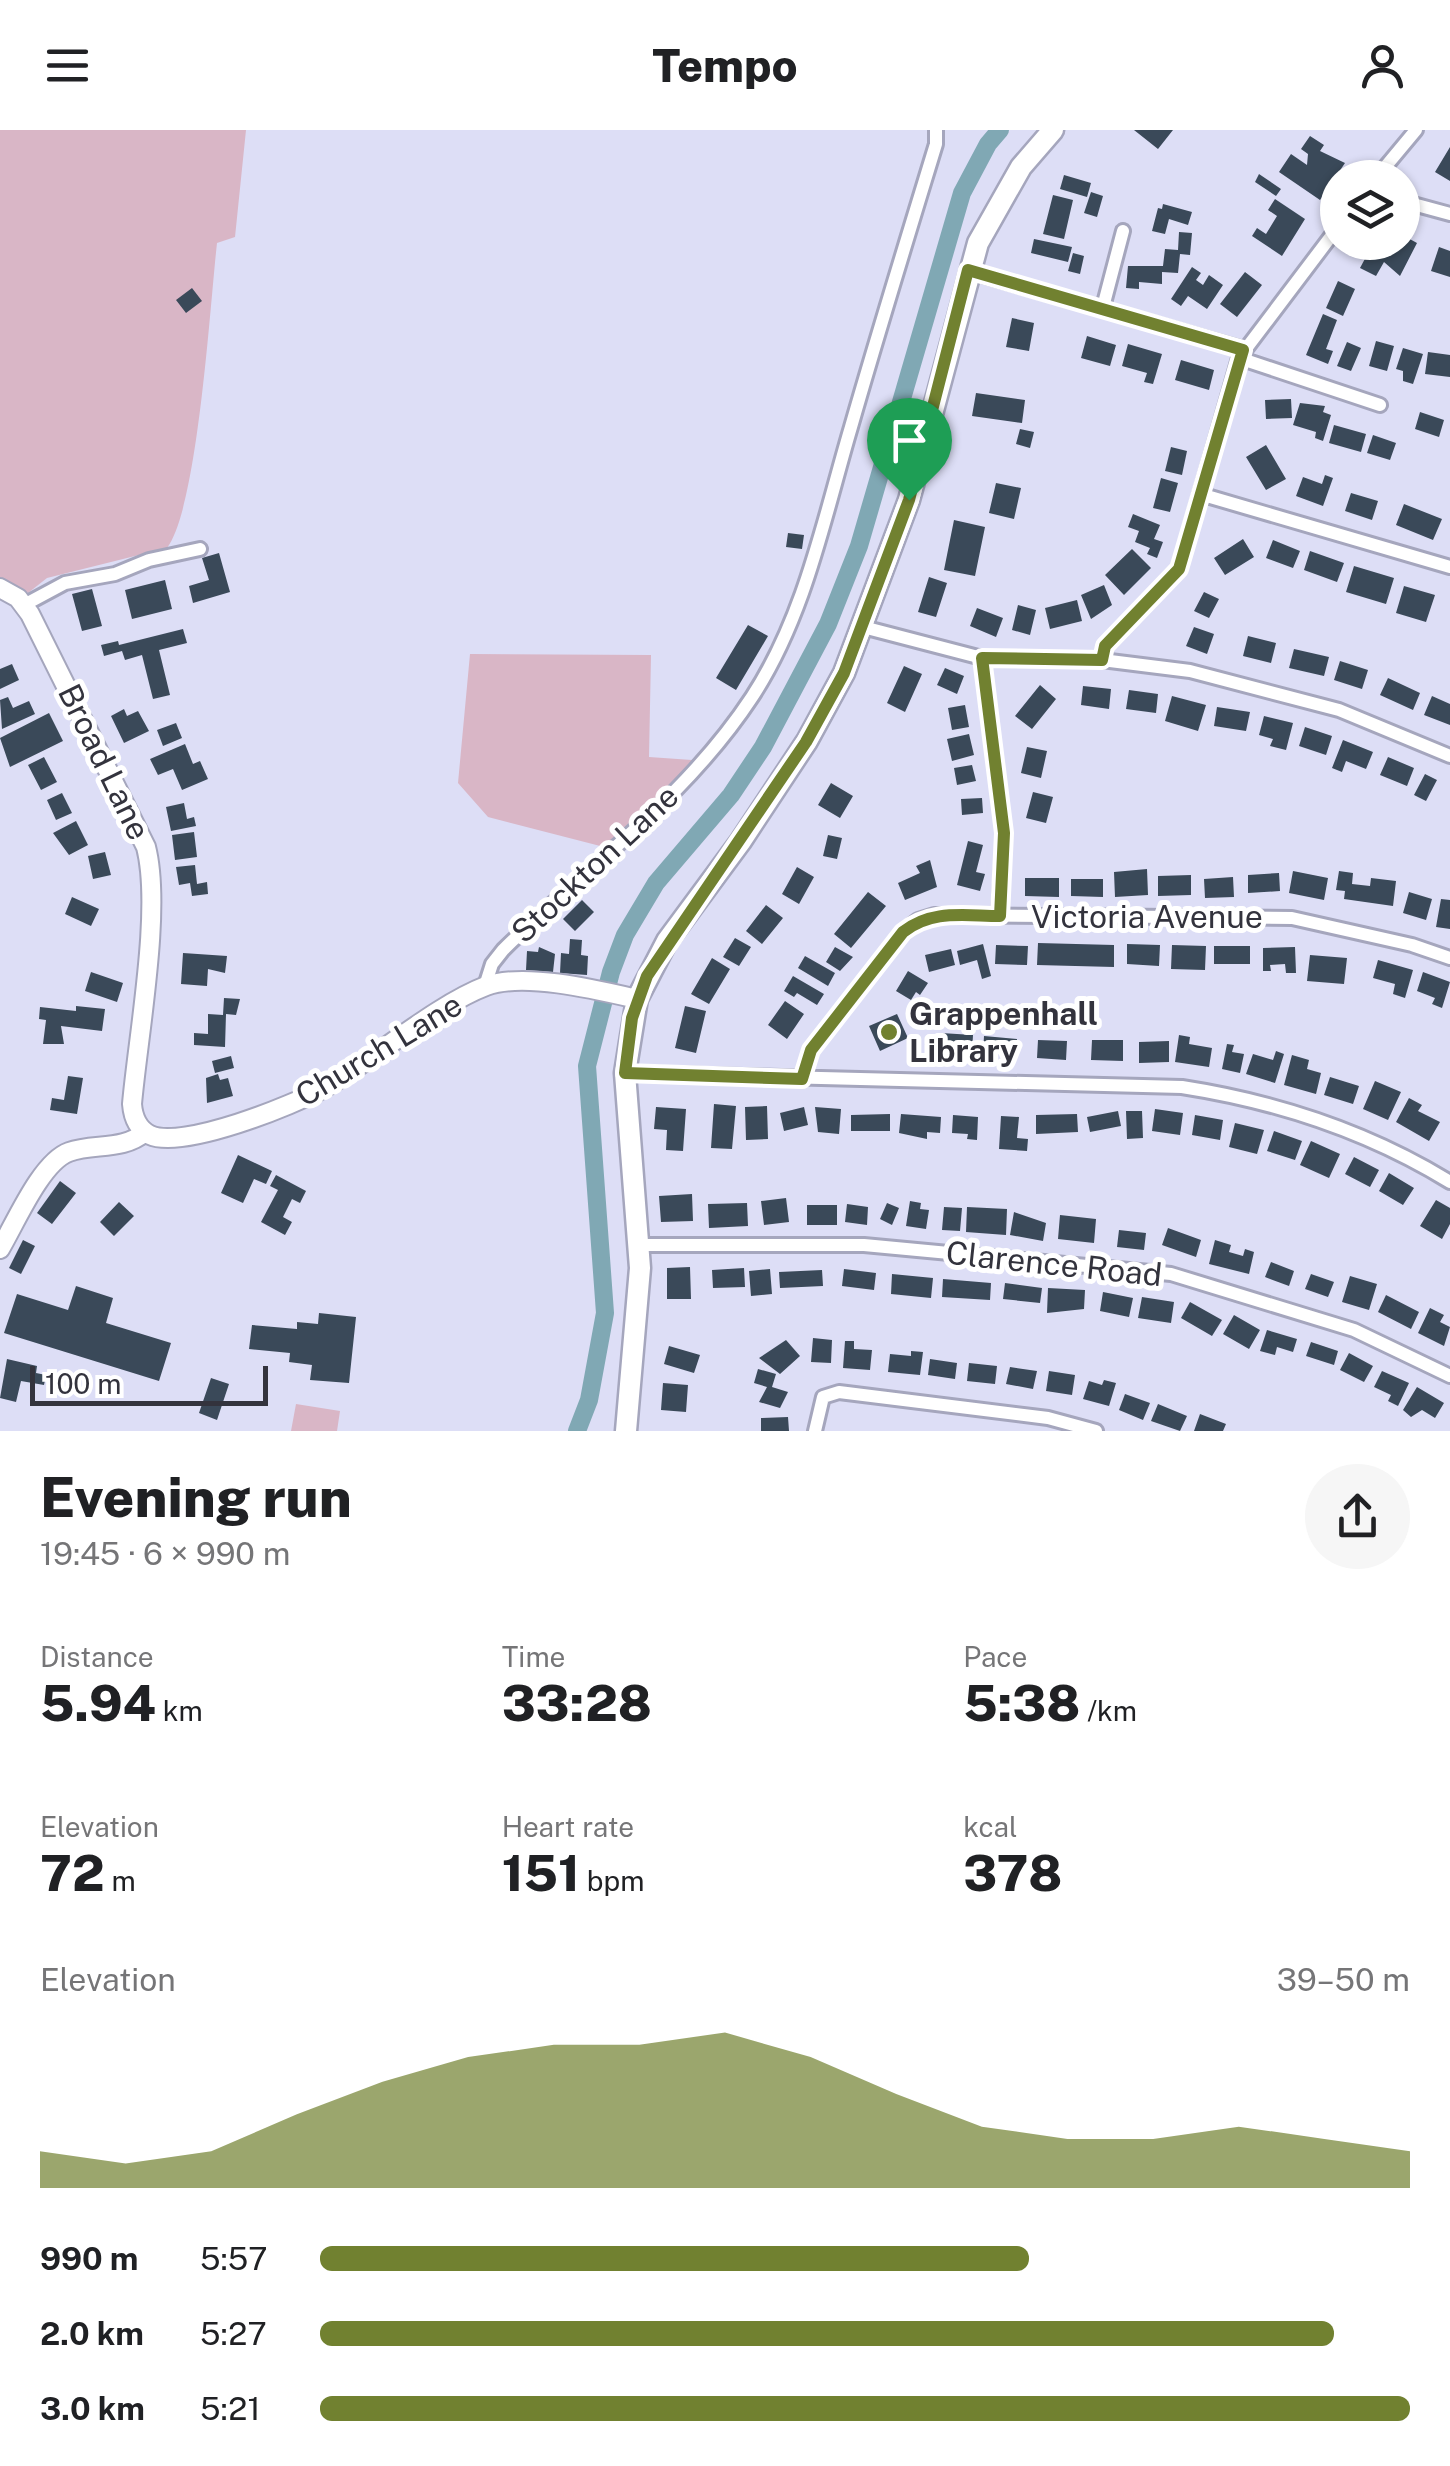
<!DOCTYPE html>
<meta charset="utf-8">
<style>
:root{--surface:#fff;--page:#f6f6f6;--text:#202124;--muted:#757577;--accent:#718130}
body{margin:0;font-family:"Public Sans",sans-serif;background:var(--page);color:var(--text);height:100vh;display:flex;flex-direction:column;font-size:38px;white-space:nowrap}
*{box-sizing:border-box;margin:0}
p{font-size:32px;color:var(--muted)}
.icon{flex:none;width:55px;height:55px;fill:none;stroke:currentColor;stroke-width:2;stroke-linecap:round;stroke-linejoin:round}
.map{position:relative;height:1301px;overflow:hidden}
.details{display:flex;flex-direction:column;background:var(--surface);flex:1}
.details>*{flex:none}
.controls{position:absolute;left:1320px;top:30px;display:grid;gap:20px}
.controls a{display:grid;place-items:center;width:100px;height:100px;border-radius:50%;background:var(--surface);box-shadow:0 2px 8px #0004;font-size:50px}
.scale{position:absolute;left:30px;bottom:25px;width:238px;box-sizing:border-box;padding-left:10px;border:5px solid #33333d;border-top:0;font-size:28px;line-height:35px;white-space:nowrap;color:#33333d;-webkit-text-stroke:8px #fff;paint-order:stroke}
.pin{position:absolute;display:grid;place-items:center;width:85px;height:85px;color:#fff;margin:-102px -42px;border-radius:50% 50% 50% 0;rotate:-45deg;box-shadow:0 0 10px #0007}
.pin .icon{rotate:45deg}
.round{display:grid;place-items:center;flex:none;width:105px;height:105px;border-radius:52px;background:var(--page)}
.summary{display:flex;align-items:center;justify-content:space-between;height:170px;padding:0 40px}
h1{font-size:55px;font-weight:800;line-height:75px}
.figures{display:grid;grid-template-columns:repeat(3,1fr);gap:15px;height:170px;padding:10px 40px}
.figures div{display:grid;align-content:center}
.figures b{font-size:50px;font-weight:800}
.figures small{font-size:28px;font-weight:400}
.figures p{font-size:28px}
.chart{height:280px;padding:20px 40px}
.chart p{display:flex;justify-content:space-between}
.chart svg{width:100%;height:180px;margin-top:10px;fill:var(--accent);opacity:.7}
ul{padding:0 40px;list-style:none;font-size:32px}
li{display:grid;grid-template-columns:160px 120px 1fr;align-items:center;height:75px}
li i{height:25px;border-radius:12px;background:var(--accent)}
header{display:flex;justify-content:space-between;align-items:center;height:130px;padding:0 40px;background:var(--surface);font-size:45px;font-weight:800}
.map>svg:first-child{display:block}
.green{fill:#d9b6c6}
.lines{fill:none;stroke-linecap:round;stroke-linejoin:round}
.canal{stroke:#80a8b4;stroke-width:18}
.building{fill:#3a4959}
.minor-casing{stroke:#a5a6bd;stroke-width:18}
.tertiary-casing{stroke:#a5a6bd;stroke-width:22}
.primary-casing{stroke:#a5a6bd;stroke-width:25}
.minor{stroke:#fff;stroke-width:12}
.tertiary{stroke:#fff;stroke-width:18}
.primary{stroke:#fff;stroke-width:20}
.route-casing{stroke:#fff;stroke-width:20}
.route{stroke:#718130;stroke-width:12}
.poi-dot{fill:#718130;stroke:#fff;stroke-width:4}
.labels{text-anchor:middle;stroke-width:10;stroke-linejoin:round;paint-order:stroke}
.street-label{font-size:32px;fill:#33333d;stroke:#fff}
.poi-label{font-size:32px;font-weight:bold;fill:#33333d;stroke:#fff;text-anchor:start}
</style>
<header><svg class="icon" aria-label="menu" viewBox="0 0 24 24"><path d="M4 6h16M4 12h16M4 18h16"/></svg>Tempo<svg class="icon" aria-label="person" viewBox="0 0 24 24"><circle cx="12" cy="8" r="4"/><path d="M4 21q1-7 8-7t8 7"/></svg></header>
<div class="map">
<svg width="1450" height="1301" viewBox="0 0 1450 1301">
<rect width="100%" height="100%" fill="#dddef6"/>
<path class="green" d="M0,0H246L235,107L217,113C210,175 198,377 167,418L47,448L28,463L0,447Z
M470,524L651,525L649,627L692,630L696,634L608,718L488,687L458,653Z
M296,1274L340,1281L337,1301H291Z"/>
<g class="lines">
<path class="canal" d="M577,1301L589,1270L605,1183L587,936L611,842L625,805L656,753L731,665L763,617L828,494L859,416L962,63L988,14L1000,0"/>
</g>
<path class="building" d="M1134,0H1173L1158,19Z
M1310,6L1324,15L1320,21L1345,33L1320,70L1279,42L1291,24L1307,35L1308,24L1301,19Z
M1450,17V51L1435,42Z
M1259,44L1281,59L1276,66L1255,52Z
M1064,45L1091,53L1087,67L1060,59Z
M1091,62L1103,66L1097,87L1084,83Z
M1053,65L1073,70L1064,109L1043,104Z
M1275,69L1305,89L1282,126L1252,106L1257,98L1266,104L1277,86L1268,80Z
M1163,74L1192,82L1188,95L1169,89L1165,104L1152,101L1158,78L1162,79Z
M1179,102L1192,103L1190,125L1180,124L1178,143L1162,142V154L1139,152V159L1126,158L1128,136H1163L1165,119L1178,120Z
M1406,107L1417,113L1400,146L1384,132L1376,146L1360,138L1374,112L1403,113Z
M1034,109L1072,117L1068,132L1031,123Z
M1439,117L1450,121V147L1431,141Z
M1073,123L1084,126L1080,144L1068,141Z
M1192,137L1201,143L1196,150L1203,155L1209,145L1223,155L1207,179L1188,166L1181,176L1171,169Z
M1245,142L1262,155L1237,187L1220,174Z
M1338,151L1355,159L1343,186L1326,178Z
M192,158L202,171L186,183L176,170Z
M1323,184L1337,190L1326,219L1333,221L1328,234L1306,225Z
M1012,188L1034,193L1029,221L1006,217Z
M1087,206L1116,215L1110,236L1081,228Z
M1376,211L1394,216L1387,241L1369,236Z
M1347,212L1361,218L1351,241L1337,236Z
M1128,214L1162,224L1153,254L1144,252L1147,243L1122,236Z
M1403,218L1423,224L1413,254L1403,251V241L1396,239Z
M1428,222L1450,225V247L1425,244Z
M1181,230L1214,240L1209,260L1175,250Z
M976,263L1025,270L1022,293L972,286Z
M1291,269L1292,288L1266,289L1265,270Z
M1300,273L1325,276L1323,282L1331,285L1323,311L1315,308L1316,302L1293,295Z
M1420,282L1444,290L1439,307L1415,299Z
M1334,295L1366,304L1361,322L1329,313Z
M1020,299L1034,302L1030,318L1016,314Z
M1373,305L1396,313L1390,330L1367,323Z
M1266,315L1286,349L1266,360L1246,327Z
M1171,317L1187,321L1182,345L1165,341Z
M1325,345L1333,348L1323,376L1296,366L1303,347L1322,354Z
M1161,348L1178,353L1170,382L1153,378Z
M996,353L1021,358L1014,389L989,383Z
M1351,363L1378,371L1372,390L1345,381Z
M1404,374L1442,389L1433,410L1396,395Z
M1133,384L1160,395L1154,409L1163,412L1157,428L1147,424L1150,418L1135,412L1139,401L1128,397Z
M954,390L985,397L975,446L944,440Z
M788,403L804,405L802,419L786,417Z
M1243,409L1254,427L1225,445L1214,428Z
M1273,410L1300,421L1293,438L1266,428Z
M1132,419L1151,438L1124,465L1105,445Z
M1310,421L1344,433L1337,452L1304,440Z
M219,423L230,462L193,473L189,456L209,450L202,428Z
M1354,436L1394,448L1386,474L1346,462Z
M929,447L947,453L936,487L918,482Z
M165,450L172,479L132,489L125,460Z
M1104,455L1112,475L1091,489L1081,465Z
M1404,456L1435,465L1426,492L1396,483Z
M92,459L102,496L82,501L72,464Z
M1204,462L1219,469L1209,488L1194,481Z
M1077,470L1082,491L1050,499L1045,478Z
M1018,475L1036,480L1030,505L1012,500Z
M977,478L1003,488L996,507L970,496Z
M748,495L768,506L736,560L716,548Z
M1194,497L1214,504L1207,524L1186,516Z
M183,499L187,513L159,520L170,565L153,569L142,525L125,530L122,521L104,526L101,515L118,511L119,515Z
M1248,506L1276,513L1271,533L1243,526Z
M1294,519L1329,527L1324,546L1289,538Z
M1340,531L1368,540L1362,559L1334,550Z
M12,534L19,550L0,559V539Z
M904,536L922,544L905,582L887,573Z
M945,538L964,546L957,564L937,555Z
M1388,548L1420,563L1413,580L1380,565Z
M1040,555L1056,569L1032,599L1015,586Z
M1083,556L1111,559L1109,579L1081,575Z
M1129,560L1158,564L1156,583L1126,579Z
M1172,566L1206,575L1198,601L1165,591Z
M1432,566L1450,574V595L1424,585Z
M8,567L13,578L29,571L35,584L2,599L0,570Z
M965,575L969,597L952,600L948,578Z
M1217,577L1250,582L1246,601L1214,596Z
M124,579L127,586L138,581L149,601L124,613L111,586Z
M49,583L63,611L10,637L0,608Z
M1264,586L1293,593L1286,620L1270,616L1273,609L1259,605Z
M176,593L182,608L163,616L157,600Z
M1305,597L1332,606L1326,625L1299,616Z
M969,604L974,625L952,631L947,609Z
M1343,610L1373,622L1366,639L1346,631L1342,642L1332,638Z
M185,614L193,634L200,631L208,649L182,660L173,639L158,645L150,629Z
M1027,617L1047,621L1041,648L1021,643Z
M44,627L57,652L41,660L28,635Z
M1388,627L1414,638L1407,656L1380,645Z
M972,635L976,651L957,655L954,638Z
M1425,644L1437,650L1426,671L1414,665Z
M831,653L853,666L840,688L818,675Z
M1033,662L1053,667L1046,693L1026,688Z
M62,663L72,683L56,690L47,670Z
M982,668L983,683L962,685L961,669Z
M184,673L187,689L194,687L196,696L171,701L166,677Z
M76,691L88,715L69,725L53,703Z
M194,702L197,727L175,730L172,705Z
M828,705L842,708L837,729L823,726Z
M968,711L983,715L976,742L985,744L980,761L957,755Z
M105,722L111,745L93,749L88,726Z
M930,730L937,757L905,770L898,753L920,743L916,736Z
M195,735L197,754L207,752L208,764L192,766L190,753L179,755L176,737Z
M797,737L814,747L799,774L782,764Z
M1147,739L1148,765L1115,767L1114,742Z
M1293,741L1328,748L1324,770L1289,763Z
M1339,741L1353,743L1352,754L1370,756L1371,748L1396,751L1393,776L1344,769L1345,761L1336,760Z
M1279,743L1280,761L1248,763V745Z
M1191,745V765L1158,766V746Z
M1233,747L1234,767L1205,768L1204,749Z
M1025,748H1059V767L1025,766Z
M1071,749H1103V767L1071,766Z
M868,762L886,776L851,818L834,804Z
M1409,762L1432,769L1426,790L1403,783Z
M72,767L99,779L91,796L65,784Z
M1441,769L1450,770V799L1436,797Z
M582,770L594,782L575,801L563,789Z
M766,775L783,788L762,814L746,801Z
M735,808L751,817L739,836L723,827Z
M570,809L582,810L581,825L588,826L587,845L560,843L561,823L569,824Z
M1038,813L1114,815V837L1037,835Z
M983,814L991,846L982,849L977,830L960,835L957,821Z
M1127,814L1160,815L1159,836L1127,834Z
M996,815L1028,816L1027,835L995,834Z
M1172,815L1206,816L1205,840L1171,839Z
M1214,816H1250V834H1214Z
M539,817L555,824L553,842L526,840L527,821L538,822Z
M835,817L853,827L840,841L826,832Z
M1295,817L1296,843H1286L1285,834L1270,835L1271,841H1263V818Z
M951,819L955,835L929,842L925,825Z
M183,823L227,826L225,843L208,839L207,856L181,854Z
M1310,825L1347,828L1344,854L1307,851Z
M805,826L835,843L828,856L798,838Z
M712,828L730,839L709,874L691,864Z
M1378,830L1413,840L1405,868L1393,864L1395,854L1373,848Z
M908,841L928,853L920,865L916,862L911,870L896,861Z
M91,842L123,853L117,872L85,861Z
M1423,842L1450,852L1442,878L1432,874L1435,868L1417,861Z
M793,846L824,864L817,875L797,863L794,867L784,861Z
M224,868L240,869L236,885L226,884L225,917L194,915V903L208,904V884L223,885Z
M785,871L804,884L787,909L768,895Z
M76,876L105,879L102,901L61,896L64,914H43L46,890L39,889L40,877L76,881Z
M685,876L706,881L696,923L675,918Z
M897,884L908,908L880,921L869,896Z
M941,903L973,905L972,923L941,922Z
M1179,905L1190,907L1189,914L1212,918L1209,937L1175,932Z
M984,906L1017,909L1016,925L983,923Z
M1038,910L1067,911L1066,930L1037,928Z
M1092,910H1123V931L1091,930Z
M1169,911V932L1139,933V912Z
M1227,914L1234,915L1232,922L1244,924L1240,943L1222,939Z
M1276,921L1284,924L1275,953L1246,944L1253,924L1273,930Z
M1292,925L1309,930L1307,939L1321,943L1316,964L1284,955Z
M231,926L234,938L215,943L212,931Z
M218,944L220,950L228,948L233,966L207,973L206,948Z
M68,946L83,948L77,984L50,980L52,968L64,970Z
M1330,947L1359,956L1353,974L1324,965Z
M1375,951L1401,962L1388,990L1363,979Z
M1409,968L1422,975L1418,981L1440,992L1429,1011L1396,992Z
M714,974L736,976L732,1019L711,1018Z
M767,976L768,1009L746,1010L745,977Z
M656,977L686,979L683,1021L666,1020L667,1000L654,999Z
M804,977L808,995L784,1001L780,983Z
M815,977L841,979L839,1004L818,1002Z
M1155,979L1183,983L1180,1005L1152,1001Z
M1118,981L1121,996L1090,1002L1087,987Z
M1126,981H1142L1143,1008L1127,1009Z
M890,984V1001H851V985Z
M901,984L941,987L940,1003L927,1002V1009L899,1003Z
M1077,984L1078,1002L1036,1004V985Z
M953,985L978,987L977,1010L967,1009L968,1004L952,1003Z
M1195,985L1223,990L1220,1010L1192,1005Z
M1001,986L1019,987L1017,1008L1028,1009L1027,1021L999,1019Z
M1235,993L1264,1000L1257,1024L1229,1017Z
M1274,1001L1302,1011L1295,1030L1267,1021Z
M1311,1011L1340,1024L1329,1048L1300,1035Z
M238,1025L272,1041L266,1054L254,1049L243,1073L221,1063Z
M1354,1027L1379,1040L1370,1057L1345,1044Z
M1389,1043L1414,1058L1403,1075L1379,1061Z
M276,1045L306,1061L300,1073L292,1069L283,1087L292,1092L285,1105L261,1092L278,1060L270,1056Z
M60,1051L76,1063L52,1094L37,1083Z
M692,1064L693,1091L661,1092L659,1066Z
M786,1068L789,1092L764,1095L761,1071Z
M1436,1070L1450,1078V1094L1442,1109L1420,1096Z
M910,1071L921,1073L920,1079L929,1080L926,1099L906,1096Z
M119,1072L134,1086L114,1106L100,1092Z
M747,1073L748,1096L709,1098L708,1074Z
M887,1073L899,1078L892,1095L880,1089Z
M847,1074L868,1077L867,1095L845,1092Z
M807,1075H837V1095H807Z
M944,1077L962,1078L960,1101L942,1100Z
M967,1077L1007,1079L1006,1105L966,1102Z
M1014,1082L1046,1093L1043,1111L1010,1105Z
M1060,1085L1096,1089L1094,1113L1058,1109Z
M1168,1098L1201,1110L1196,1127L1162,1115Z
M1119,1100L1146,1103L1144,1120L1117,1117Z
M23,1110L35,1116L21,1144L9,1138Z
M1215,1110L1231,1115L1229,1122L1243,1126L1245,1119L1254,1122L1249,1144L1209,1134Z
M1271,1132L1294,1141L1289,1156L1265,1147Z
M690,1137L691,1169H667V1138Z
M744,1138L745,1157L713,1158L712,1140Z
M770,1139L772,1164L751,1166L749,1141Z
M844,1139L876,1143L874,1160L842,1156Z
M822,1140L823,1156L780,1158L779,1142Z
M892,1144L933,1148L931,1168L891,1164Z
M1311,1144L1334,1152L1328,1167L1305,1159Z
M1350,1146L1377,1154L1369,1180L1342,1172Z
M943,1149L991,1153L990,1170L942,1167Z
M1005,1153L1042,1158L1040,1173L1003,1169Z
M76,1156L113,1168L106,1193L171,1213L159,1251L4,1203L17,1164L68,1180Z
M1048,1158L1085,1160L1084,1179L1047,1183Z
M1103,1162L1133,1168L1129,1187L1100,1181Z
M1386,1165L1419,1182L1411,1199L1378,1182Z
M1142,1167L1174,1172L1171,1193L1138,1188Z
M1190,1172L1222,1190L1212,1206L1181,1188Z
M1430,1178L1444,1185L1440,1192L1450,1197L1444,1216L1418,1203Z
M319,1183L356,1187L349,1253L310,1250L312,1235L289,1232L290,1223L249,1219L252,1195L297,1199V1192L318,1194Z
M1234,1185L1260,1200L1249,1219L1223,1204Z
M1267,1200L1297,1209L1293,1222L1277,1217L1275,1225L1260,1221Z
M813,1208L832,1210L831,1233L811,1232Z
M786,1210L800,1226L780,1244L759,1228Z
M845,1211H854V1219L872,1220L870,1240L843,1238Z
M1311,1212L1338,1221L1334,1235L1306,1226Z
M669,1216L700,1225L694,1243L664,1234Z
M911,1221L923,1222L920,1245L888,1242L890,1224L911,1226Z
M1349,1223L1373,1236L1364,1252L1340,1240Z
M7,1229L37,1236L36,1243L46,1245L44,1255L21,1251L16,1272L0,1268Z
M930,1229L957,1233L955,1249L928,1245Z
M969,1233L997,1236L995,1254L967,1251Z
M1010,1237L1037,1241L1033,1259L1006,1254Z
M758,1239L776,1244L772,1257L788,1262L780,1278L759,1272L767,1257L754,1253Z
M1049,1241L1075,1245L1072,1265L1046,1261Z
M1382,1241L1409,1253L1398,1276L1388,1271L1391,1265L1374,1257Z
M211,1248L229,1254L217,1290L199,1283Z
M1104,1250L1116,1253L1109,1276L1083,1269L1089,1251L1102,1255Z
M663,1253L688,1255L686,1282L661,1280Z
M1417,1257L1444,1273L1435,1288L1422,1280L1411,1287L1403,1280Z
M1125,1264L1150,1273L1143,1290L1119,1280Z
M1158,1274L1187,1286L1180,1301L1151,1291Z
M1200,1284L1226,1294L1223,1301H1194Z
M788,1287L789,1301H761V1288Z"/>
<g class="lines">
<defs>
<path id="minor" d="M1376,48L1416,0
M1402,71L1450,84
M968,141L1243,219
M1103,177L1123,101
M1239,228L1380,275
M1200,364L1450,437
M24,475L65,453L115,444L149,430L200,419
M863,497L982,528L1102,530L1105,516L1179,439L1239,228L1338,97
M982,528L1004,703L999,786
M1102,530L1190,541L1339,580L1450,626
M485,856L492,834L503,820C588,736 685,669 752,567C805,486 824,388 851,297C878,203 907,109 936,14V0
M625,943L1182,957C1278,972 1367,1001 1450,1052
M802,949L811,920L903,802L918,790L934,785L1292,788L1412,815L1450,828
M640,1115H864L1171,1144L1354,1200L1450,1246
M815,1301L823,1267L839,1262L1048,1288L1096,1301"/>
<path id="tertiary" d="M0,458L18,468L30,484L146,717C162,779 138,906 132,974C133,987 138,999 150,1005C182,1020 294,975 324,958C373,930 436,875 486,856C524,842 598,860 637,869
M0,1119C15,1094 41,1032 69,1022C94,1013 123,1021 145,1002"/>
<path id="primary" d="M626,1301L640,1138L625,943L637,869L667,811L741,711L807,611L844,543L909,370L978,113L1021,37L1053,0"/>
</defs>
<use href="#minor" class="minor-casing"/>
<use href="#tertiary" class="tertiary-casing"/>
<use href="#primary" class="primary-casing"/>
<use href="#minor" class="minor"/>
<use href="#tertiary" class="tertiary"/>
<use href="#primary" class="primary"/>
</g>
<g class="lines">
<defs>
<path id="route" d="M968,140L1243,220L1179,439L1105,516L1102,530L982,528L1004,703L1000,786C964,786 932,779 903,802L811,920L802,949L625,943L632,888L647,846L806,612L844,543L909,370Z"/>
</defs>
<use href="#route" class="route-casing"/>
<use href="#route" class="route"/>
</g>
<circle class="poi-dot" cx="889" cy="902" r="10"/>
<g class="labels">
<g class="street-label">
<text transform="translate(104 632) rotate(64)" y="11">Broad Lane</text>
<text transform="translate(595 734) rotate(-43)" y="11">Stockton Lane</text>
<text x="1147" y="798">Victoria Avenue</text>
<text transform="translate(379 920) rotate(-31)" y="11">Church Lane</text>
<text transform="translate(1054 1134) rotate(6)" y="11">Clarence Road</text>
</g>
<g class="poi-label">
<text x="909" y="895">Grappenhall<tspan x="909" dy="37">Library</tspan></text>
</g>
</g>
</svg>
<div class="controls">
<a><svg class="icon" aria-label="layers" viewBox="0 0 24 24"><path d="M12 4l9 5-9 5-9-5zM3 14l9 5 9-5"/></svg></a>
</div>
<div class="scale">100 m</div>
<div class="pin" style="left:909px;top:370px;background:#1e9e55"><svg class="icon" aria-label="arrive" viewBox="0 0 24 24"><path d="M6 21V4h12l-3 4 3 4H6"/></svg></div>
</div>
<section class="details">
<div class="summary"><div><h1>Evening run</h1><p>19:45 · 6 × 990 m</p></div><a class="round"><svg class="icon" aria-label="share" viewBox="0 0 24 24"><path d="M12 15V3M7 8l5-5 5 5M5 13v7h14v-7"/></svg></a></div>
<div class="figures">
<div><p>Distance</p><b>5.94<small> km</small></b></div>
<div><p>Time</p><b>33:28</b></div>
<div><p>Pace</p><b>5:38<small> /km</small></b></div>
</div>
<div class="figures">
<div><p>Elevation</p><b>72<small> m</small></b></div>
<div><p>Heart rate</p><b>151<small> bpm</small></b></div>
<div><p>kcal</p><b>378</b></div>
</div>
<div class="chart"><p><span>Elevation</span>39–50 m</p>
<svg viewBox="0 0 160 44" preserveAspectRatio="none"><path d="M0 44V35L10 38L20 35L30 26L40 18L50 12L60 9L70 9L80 6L90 12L100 21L110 29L120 32L130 32L140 29L150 32L160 35V44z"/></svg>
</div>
<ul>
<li><b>990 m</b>5:57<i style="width:65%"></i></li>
<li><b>2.0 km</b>5:27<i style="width:93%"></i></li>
<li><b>3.0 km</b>5:21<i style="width:100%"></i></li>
</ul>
</section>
